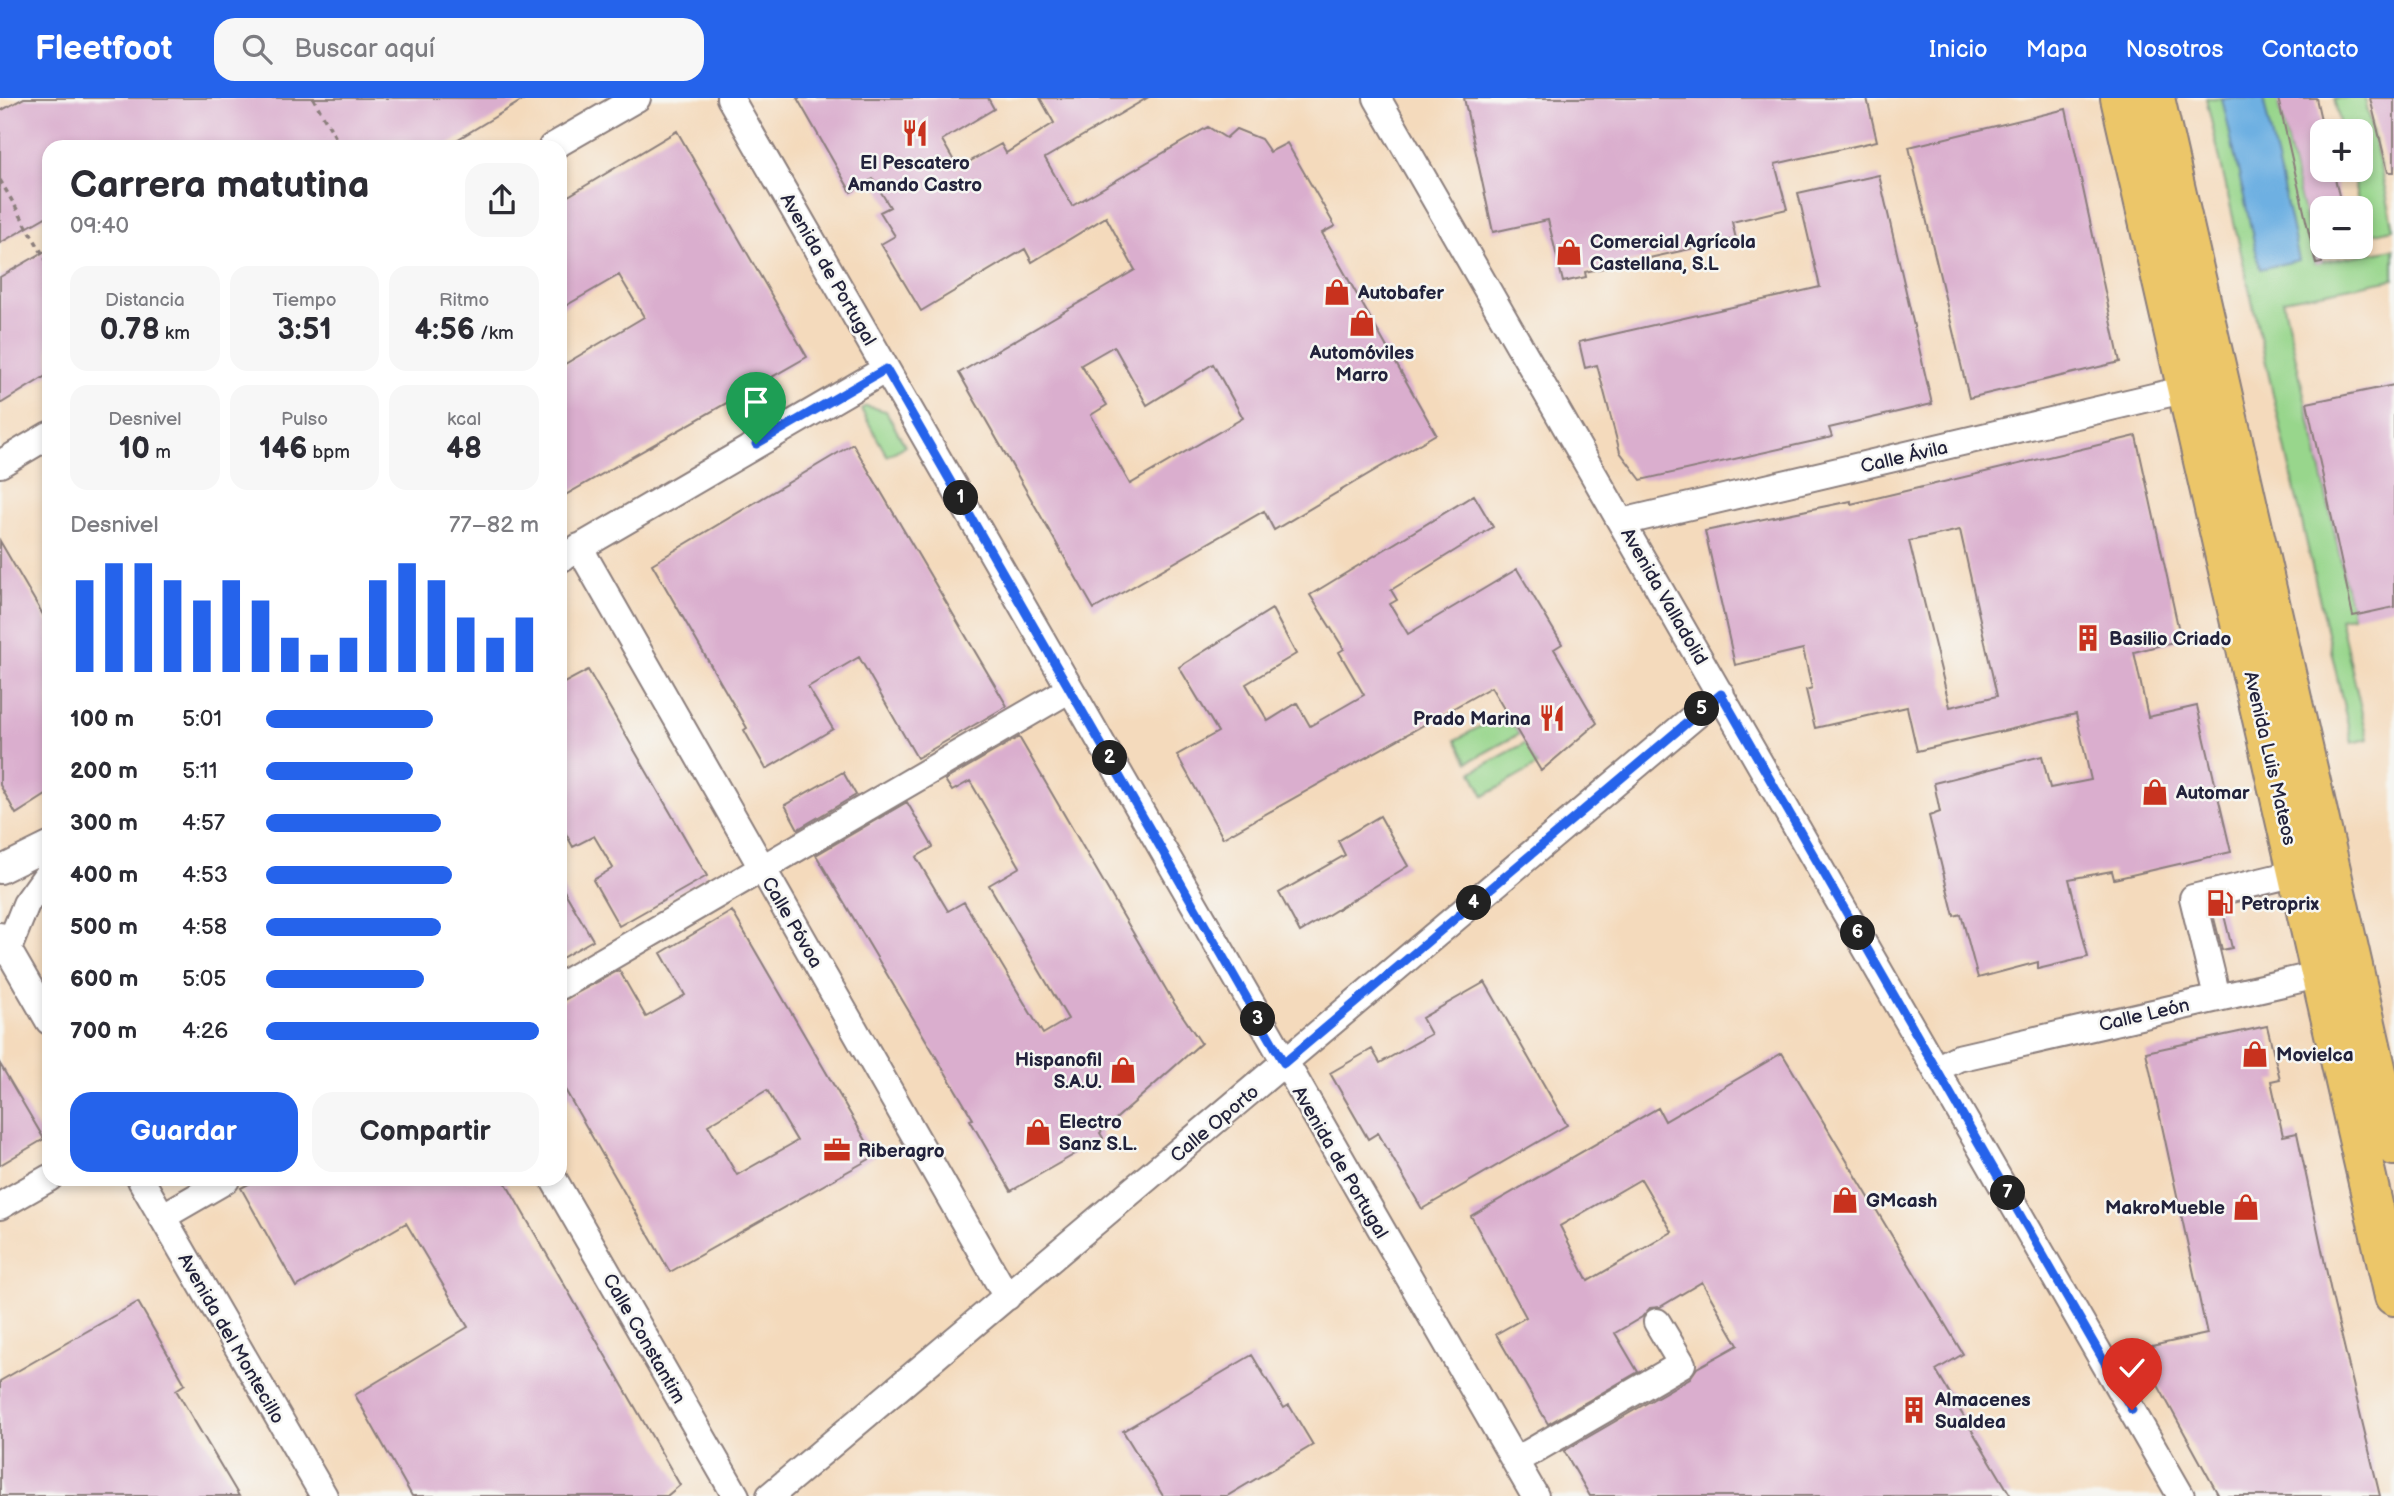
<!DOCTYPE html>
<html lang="es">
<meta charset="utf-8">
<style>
:root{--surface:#fff;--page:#f7f7f7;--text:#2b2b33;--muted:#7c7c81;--accent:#2563eb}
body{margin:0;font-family:"Balsamiq Sans",sans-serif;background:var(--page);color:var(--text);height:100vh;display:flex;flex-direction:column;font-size:26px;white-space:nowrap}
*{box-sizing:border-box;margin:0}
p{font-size:23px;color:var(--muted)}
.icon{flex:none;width:38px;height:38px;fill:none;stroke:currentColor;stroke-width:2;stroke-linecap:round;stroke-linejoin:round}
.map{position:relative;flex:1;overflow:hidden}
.sheet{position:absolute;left:42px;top:42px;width:525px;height:1046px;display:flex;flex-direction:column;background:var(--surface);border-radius:21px;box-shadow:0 4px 10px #0003}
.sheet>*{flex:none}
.buttons{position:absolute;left:2310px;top:21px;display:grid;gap:14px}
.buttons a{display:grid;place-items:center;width:63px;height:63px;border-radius:14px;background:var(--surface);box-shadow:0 4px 10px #0003;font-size:35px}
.pin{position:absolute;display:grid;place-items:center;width:60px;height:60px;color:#fff;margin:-72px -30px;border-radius:50% 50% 50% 0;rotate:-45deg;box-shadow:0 0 7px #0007}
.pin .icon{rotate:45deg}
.km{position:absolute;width:35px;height:35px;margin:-18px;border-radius:50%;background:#222;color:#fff;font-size:19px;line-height:35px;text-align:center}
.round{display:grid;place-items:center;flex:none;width:74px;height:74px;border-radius:21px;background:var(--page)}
.summary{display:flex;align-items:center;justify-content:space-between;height:119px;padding:0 28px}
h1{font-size:38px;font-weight:600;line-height:52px}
.stats{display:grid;grid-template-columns:repeat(3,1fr);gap:10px;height:119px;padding:7px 28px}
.stats div{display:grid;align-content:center;border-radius:18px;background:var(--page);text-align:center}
.stats b{font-size:30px;font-weight:600}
.stats small{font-size:19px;font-weight:400}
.stats p{font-size:19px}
.chart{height:196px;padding:14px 28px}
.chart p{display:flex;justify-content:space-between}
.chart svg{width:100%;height:126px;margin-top:7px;stroke:var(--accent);stroke-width:6}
.button{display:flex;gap:14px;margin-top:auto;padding:14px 28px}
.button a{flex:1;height:80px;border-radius:21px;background:var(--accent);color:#fff;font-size:28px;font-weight:600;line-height:80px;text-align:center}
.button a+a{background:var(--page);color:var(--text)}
ul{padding:0 28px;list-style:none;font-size:23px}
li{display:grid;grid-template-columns:112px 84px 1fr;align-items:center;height:52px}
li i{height:18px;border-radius:9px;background:var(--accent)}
header{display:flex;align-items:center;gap:42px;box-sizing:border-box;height:98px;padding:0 35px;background:var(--accent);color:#fff}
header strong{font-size:33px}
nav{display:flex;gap:38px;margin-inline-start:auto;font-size:24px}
.search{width:490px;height:63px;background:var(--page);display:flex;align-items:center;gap:18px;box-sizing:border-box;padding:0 24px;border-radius:21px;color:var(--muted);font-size:26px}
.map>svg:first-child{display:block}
.green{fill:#98d68c;stroke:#5d7c64;stroke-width:2}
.water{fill:#6eb0e2;stroke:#48698e;stroke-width:2}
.building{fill:#daaece;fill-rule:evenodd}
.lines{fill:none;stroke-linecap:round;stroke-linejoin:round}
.minor-casing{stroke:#8b7e7c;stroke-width:30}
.highway-casing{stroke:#8b7e7c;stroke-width:42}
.path{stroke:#8b7e7c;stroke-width:3.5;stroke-dasharray:5 5;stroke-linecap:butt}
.minor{stroke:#fff;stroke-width:26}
.highway{stroke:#ecc669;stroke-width:38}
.route-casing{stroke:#fff;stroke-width:14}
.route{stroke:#2563eb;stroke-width:9}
.labels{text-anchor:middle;stroke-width:5;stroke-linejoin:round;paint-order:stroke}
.poi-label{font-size:19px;font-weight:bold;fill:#22223b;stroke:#f6f6f2;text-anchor:start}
.street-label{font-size:19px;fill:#22223b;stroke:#f6f6f2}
</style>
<header>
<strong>Fleetfoot</strong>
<div class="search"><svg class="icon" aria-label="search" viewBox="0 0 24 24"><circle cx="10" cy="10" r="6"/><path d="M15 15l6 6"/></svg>Buscar aquí</div>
<nav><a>Inicio</a><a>Mapa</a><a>Nosotros</a><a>Contacto</a></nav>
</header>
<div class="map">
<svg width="2394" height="1398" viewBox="0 0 2394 1398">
<rect width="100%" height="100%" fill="#f6f6f2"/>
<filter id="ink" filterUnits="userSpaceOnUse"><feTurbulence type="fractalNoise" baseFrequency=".0143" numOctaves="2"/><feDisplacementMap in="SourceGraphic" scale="14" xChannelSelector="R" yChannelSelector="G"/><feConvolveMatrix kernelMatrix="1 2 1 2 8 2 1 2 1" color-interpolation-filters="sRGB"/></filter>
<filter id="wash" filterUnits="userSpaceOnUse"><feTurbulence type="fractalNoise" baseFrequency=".00686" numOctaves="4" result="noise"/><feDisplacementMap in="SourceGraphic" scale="28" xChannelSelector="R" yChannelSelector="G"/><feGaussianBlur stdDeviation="1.57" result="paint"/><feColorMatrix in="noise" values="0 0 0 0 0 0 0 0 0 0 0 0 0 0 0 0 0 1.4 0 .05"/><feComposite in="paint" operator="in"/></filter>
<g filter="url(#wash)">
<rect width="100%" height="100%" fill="#f4dabc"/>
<path class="green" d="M2206,0H2278L2315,165L2394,151V181L2283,202L2353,518L2340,520L2368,641L2352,645Z
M2334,0H2365L2394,131L2366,137L2351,72H2361V33H2342Z
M866,308L886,313L905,348L887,358L861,311Z
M1506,614L1519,636L1468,664L1456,642Z
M1525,645L1538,667L1484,698L1472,674Z"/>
<path class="water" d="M2222,0H2263L2299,162L2260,171Z"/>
<g id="blocks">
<path class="building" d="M24,0H526L445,49H49V117L0,145V13Z
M797,0H988L994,11L942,42L958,70L1001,46L1006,55L1054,25L1040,0H1147L1045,60L1072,108L1208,29L1226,40L1236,31L1261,41L1270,54L1287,45L1335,128L1322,135L1436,336L1274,432L1264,413L1094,511L959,275L1135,172L1106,119L1032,164L1025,151L921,213L881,146L895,138L880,114L890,109L873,81L851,94ZM1114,248L1147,307L1213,266L1243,320L1130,386L1091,317L1107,307L1081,267Z
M1464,0H1867L1877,43L1775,66L1787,111L1732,124L1736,141L1585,174L1586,179L1563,184L1548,122L1493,134Z
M2278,0H2316L2322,26V72H2333L2342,110H2322V165L2316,166Z
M2370,0H2394V74H2388Z
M2066,11L2120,264L1969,300L1909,49Z
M677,33L807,259L560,400V269L644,219L619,177L560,211V103Z
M1879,77L1932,306L1829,330L1832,339L1641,382L1620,354L1597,267L1585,270L1579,244L1820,189L1798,95Z
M49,151V276L0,306V179Z
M2394,287V509L2353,518L2307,305Z
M2136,338L2181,542L2134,554L2148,619L2197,608L2231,754L2114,781L2112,773L2069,781L2088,859L2038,871V864L1978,880L1961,816L1954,818L1929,718L1940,714L1934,685L2042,658L2050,690L2091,682L2076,616L1917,653L1907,609L1815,630L1806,592L1812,590L1803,551L1735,567L1705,433L1851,403V406ZM1960,432L1997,598L1950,609L1909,443Z
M853,346L1007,608L917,660L859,559L808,589L833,631L766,671L744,632L747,630L652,466Z
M1474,397L1493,429L1391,492L1397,502L1390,506L1408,536L1517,471L1562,546L1554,551L1597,625L1541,673L1491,589L1223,740L1177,657L1218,634L1179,569L1272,511L1296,556L1246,586L1268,623L1297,605L1310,628L1364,597L1339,554L1344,551L1310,497Z
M0,443L49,527V695L16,716L0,687Z
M588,572L707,778L619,828L593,782L613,770L594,738L573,749L560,725V587Z
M1019,639L1174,905L1201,945L1100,1035L1103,1040L1011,1093L970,1022L973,1021L816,757L907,704L933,749L916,759L948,813L964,804L1043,936L1068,921L989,787L1020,769L970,683L952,693L945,682Z
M843,674L856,697L798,731L785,707Z
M1380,718L1408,768L1300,834L1279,795L1345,757L1338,743Z
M560,786L593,842L560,861Z
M2222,809L2232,850L2222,852L2212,812Z
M732,813L875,1058L670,1174L560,983V904L619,872L646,919L685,897L661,855ZM767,992L797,1043L737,1077L708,1027Z
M1485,884L1567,1027L1422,1111L1378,1035L1368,1041L1330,975L1372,951L1380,965L1431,936L1422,920Z
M2267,928L2280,981L2271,983L2283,1038L2297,1035L2331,1194L2380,1398H2219L2138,1251L2207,1236L2146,954Z
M1782,955L1963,1256L1936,1272L2011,1398H1590L1564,1353L1690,1280L1697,1270L1738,1247L1702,1184L1660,1209L1650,1210L1642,1219L1615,1235L1638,1274L1548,1326L1496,1236L1526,1219L1471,1118L1658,1010L1665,1023ZM1641,1081L1672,1134L1588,1183L1560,1128Z
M0,966L44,1041L0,1067Z
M256,1082H504L680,1387L667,1398H412L355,1297L468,1229L406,1125L296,1189L241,1090Z
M138,1204L185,1286L176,1292L239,1398H0V1283Z
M1252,1257L1284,1310L1289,1307L1313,1347L1227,1398H1163L1123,1333Z"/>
</g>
</g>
<g filter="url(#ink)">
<use href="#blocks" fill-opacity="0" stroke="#8b7e7c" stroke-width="2"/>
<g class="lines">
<defs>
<path id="minor" d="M730,0L1535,1398
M1377,0L2181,1398
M552,49L637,0
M0,366L49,337
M1622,424L2187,291
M579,449L1007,1199
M560,461L886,271
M0,772L49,748
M0,838L49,923
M8,851L26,806L49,774
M560,888L1070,591
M2217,899L2193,800L2297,775
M1936,971L1958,960L2335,873
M141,1082L324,1398
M554,1082L736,1398
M0,1108L49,1080
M162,1119L226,1082
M1515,1363L1682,1266L1657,1224
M770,1398L1721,596"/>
<path id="highway" d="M2120,0L2394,1198
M2155,0L2394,1048"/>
</defs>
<use href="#minor" class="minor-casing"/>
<use href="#highway" class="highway-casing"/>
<path class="path" d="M313,0L341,49
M0,82L49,167"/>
<use href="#minor" class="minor"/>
<use href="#highway" class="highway"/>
</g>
</g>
<g class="lines" filter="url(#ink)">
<defs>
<path id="route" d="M756,346L886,271L1284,965L1721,596L2132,1312"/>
</defs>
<use href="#route" class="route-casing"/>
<use href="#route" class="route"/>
</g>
<defs>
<symbol id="restaurant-bare" viewBox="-9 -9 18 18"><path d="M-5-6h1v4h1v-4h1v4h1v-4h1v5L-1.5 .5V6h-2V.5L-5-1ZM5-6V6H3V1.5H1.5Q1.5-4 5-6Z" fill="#c8321e" stroke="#f6f6f2" stroke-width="2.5" paint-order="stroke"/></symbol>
<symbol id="shop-bare" viewBox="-9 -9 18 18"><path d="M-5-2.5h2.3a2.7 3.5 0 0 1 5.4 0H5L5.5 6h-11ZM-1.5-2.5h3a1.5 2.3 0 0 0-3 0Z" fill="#c8321e" stroke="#f6f6f2" stroke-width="2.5" paint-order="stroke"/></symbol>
<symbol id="building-bare" viewBox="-9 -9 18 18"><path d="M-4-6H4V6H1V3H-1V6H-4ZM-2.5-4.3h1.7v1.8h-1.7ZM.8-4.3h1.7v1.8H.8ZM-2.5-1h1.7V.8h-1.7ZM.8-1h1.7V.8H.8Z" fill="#c8321e" stroke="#f6f6f2" stroke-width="2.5" paint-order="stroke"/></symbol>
<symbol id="fuel-bare" viewBox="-9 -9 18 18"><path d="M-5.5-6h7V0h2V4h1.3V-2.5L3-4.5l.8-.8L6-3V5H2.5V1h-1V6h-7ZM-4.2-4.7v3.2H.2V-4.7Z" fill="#c8321e" stroke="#f6f6f2" stroke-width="2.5" paint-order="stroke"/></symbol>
<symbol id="office-bare" viewBox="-9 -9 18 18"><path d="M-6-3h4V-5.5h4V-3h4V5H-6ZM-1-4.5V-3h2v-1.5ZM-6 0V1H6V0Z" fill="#c8321e" stroke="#f6f6f2" stroke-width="2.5" paint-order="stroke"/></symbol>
</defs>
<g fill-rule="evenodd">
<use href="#restaurant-bare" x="896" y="16" width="38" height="38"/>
<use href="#shop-bare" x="1550" y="135" width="38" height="38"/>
<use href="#shop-bare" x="1318" y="175" width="38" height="38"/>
<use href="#shop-bare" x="1343" y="206" width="38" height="38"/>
<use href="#building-bare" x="2069" y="521" width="38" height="38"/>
<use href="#restaurant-bare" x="1533" y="601" width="38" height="38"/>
<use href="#shop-bare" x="2136" y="675" width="38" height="38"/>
<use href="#fuel-bare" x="2201" y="786" width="38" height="38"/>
<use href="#shop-bare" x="2236" y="937" width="38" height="38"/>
<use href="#shop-bare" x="1104" y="953" width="38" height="38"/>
<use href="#shop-bare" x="1019" y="1015" width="38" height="38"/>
<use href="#office-bare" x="818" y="1033" width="38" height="38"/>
<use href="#shop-bare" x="1826" y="1083" width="38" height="38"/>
<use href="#shop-bare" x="2227" y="1090" width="38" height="38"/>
<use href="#building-bare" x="1895" y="1293" width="38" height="38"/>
</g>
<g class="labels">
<g class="poi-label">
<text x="915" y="71" text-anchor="middle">El Pescatero<tspan x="915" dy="22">Amando Castro</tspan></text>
<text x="1590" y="150">Comercial Agrícola<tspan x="1590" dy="22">Castellana, S.L</tspan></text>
<text x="1358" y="201">Autobafer</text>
<text x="1362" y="261" text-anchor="middle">Automóviles<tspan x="1362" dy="22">Marro</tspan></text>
<text x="2109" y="547">Basilio Criado</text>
<text x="1531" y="627" text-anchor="end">Prado Marina</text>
<text x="2176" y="701">Automar</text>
<text x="2241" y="812">Petroprix</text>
<text x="2276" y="963">Movielca</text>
<text x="1102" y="968" text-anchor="end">Hispanofil<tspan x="1102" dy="22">S.A.U.</tspan></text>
<text x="1059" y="1030">Electro<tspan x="1059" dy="22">Sanz S.L.</tspan></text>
<text x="858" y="1059">Riberagro</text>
<text x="1866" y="1109">GMcash</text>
<text x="2225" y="1116" text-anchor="end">MakroMueble</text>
<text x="1935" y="1308">Almacenes<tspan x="1935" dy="22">Sualdea</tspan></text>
</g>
<g class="street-label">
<text transform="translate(829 171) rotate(60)" y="7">Avenida de Portugal</text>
<text transform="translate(1904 358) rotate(-13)" y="7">Calle Ávila</text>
<text transform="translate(1665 498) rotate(60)" y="7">Avenida Valladolid</text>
<text transform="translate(2271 660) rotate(77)" y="7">Avenida Luis Mateos</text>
<text transform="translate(793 824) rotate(60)" y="7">Calle Póvoa</text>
<text transform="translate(2144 916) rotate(-13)" y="7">Calle León</text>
<text transform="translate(1214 1025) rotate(-40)" y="7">Calle Oporto</text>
<text transform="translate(1341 1064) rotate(60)" y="7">Avenida de Portugal</text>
<text transform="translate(232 1240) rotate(60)" y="7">Avenida del Montecillo</text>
<text transform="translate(645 1240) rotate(60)" y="7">Calle Constantim</text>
</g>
</g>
</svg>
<div class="buttons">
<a>+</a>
<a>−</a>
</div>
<div class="pin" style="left:756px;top:346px;background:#1e9e55"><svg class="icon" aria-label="arrive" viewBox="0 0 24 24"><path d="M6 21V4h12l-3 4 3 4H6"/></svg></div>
<div class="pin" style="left:2132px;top:1312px;background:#d93025"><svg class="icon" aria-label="check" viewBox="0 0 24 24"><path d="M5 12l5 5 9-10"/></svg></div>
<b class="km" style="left:961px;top:400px">1</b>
<b class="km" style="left:1110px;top:660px">2</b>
<b class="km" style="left:1258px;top:921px">3</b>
<b class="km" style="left:1474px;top:805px">4</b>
<b class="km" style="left:1702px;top:611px">5</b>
<b class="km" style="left:1858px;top:835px">6</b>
<b class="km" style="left:2008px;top:1095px">7</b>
<section class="sheet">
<div class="summary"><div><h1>Carrera matutina</h1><p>09:40</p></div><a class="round"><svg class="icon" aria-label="share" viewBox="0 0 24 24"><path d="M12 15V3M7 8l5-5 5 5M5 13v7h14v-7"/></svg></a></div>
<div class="stats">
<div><p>Distancia</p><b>0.78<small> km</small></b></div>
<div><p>Tiempo</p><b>3:51</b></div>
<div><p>Ritmo</p><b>4:56<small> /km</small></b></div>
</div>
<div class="stats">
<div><p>Desnivel</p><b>10<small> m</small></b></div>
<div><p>Pulso</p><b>146<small> bpm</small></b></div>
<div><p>kcal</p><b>48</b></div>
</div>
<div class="chart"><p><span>Desnivel</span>77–82 m</p>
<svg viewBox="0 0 160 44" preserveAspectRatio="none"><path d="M5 44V12M15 44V6M25 44V6M35 44V12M45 44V19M55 44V12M65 44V19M75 44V32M85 44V38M95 44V32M105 44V12M115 44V6M125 44V12M135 44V25M145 44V32M155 44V25"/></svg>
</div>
<ul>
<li><b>100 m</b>5:01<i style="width:61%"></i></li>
<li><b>200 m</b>5:11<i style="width:54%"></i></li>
<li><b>300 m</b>4:57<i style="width:64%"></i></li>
<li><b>400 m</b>4:53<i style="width:68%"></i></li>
<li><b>500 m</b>4:58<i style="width:64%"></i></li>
<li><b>600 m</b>5:05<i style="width:58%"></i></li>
<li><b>700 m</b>4:26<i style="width:100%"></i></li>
</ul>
<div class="button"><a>Guardar</a><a>Compartir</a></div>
</section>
</div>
